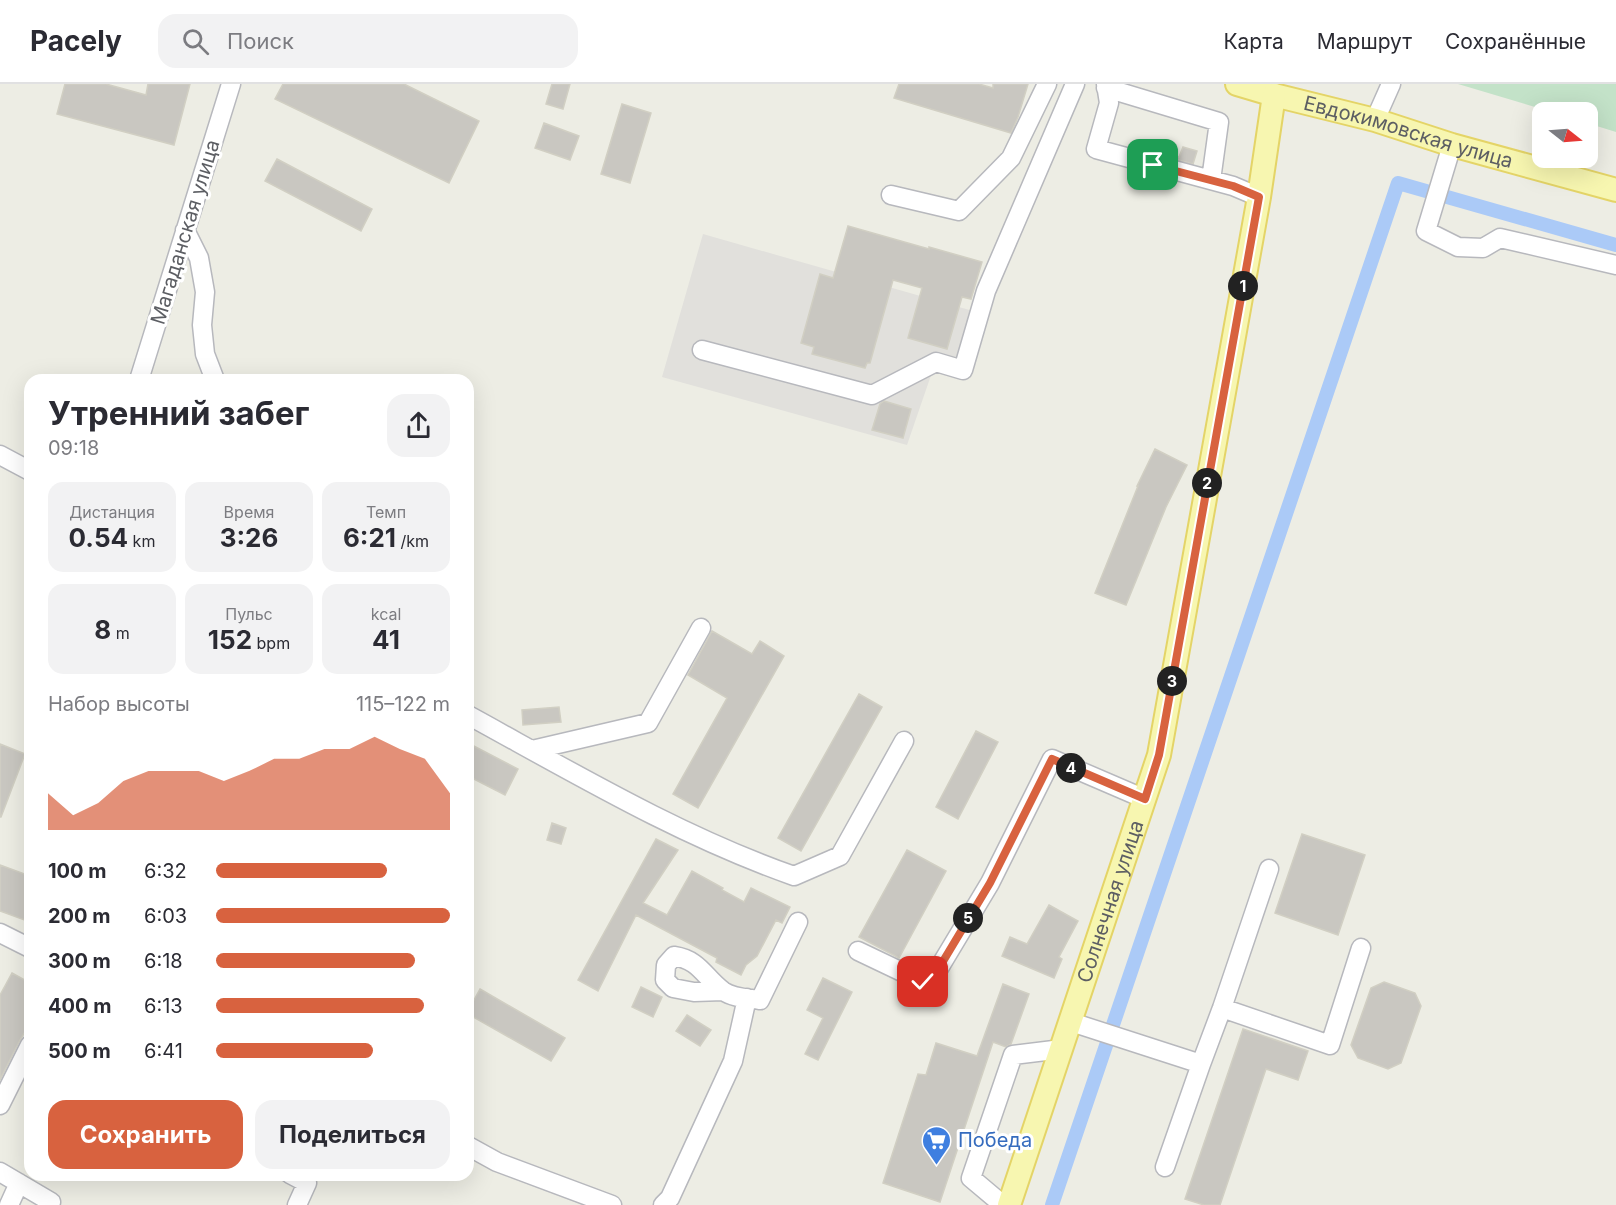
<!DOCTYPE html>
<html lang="ru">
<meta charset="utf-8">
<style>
:root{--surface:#fff;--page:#f2f2f3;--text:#2b2b33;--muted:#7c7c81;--line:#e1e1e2;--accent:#d8623f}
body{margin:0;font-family:Inter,sans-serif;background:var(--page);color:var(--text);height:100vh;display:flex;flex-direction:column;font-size:22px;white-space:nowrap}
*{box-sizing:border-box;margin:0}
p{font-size:20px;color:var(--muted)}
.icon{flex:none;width:33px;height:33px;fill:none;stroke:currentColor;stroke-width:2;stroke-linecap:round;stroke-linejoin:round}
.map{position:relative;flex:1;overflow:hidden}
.drawer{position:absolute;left:24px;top:290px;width:450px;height:807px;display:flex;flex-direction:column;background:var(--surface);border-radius:18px;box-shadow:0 6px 24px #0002}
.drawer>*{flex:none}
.needle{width:39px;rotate:107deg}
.controls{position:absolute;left:1532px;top:18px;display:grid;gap:12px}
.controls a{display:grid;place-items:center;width:66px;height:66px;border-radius:12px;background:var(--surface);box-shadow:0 6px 24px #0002;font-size:30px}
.pin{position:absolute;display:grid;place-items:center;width:51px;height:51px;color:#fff;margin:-26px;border-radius:12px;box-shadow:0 3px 9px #0006}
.km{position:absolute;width:30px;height:30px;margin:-15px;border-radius:50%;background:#222;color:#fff;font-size:16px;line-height:30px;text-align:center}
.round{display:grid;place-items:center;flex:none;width:63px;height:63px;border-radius:18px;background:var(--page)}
.summary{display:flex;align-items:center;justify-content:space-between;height:102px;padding:0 24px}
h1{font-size:33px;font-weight:700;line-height:45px}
.metrics{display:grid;grid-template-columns:repeat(3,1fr);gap:9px;height:102px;padding:6px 24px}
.metrics div{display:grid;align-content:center;border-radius:15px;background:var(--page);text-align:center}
.metrics b{font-size:26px;font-weight:700}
.metrics small{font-size:16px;font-weight:400}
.metrics p{font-size:16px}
.chart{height:168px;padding:12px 24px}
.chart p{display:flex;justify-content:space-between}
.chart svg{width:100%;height:108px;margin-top:6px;fill:var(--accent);opacity:.7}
.cta{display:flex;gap:12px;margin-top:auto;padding:12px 24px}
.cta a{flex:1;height:69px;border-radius:18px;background:var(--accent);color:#fff;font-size:24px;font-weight:700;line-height:69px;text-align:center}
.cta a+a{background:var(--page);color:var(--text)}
ul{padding:0 24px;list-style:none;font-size:20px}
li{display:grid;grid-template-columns:96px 72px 1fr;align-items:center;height:45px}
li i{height:15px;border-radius:8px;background:var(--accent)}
header{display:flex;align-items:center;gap:36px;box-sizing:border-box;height:84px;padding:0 30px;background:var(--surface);border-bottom:2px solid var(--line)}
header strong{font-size:28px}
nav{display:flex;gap:33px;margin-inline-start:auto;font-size:21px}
.search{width:420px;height:54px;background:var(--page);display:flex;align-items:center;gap:15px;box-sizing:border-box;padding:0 21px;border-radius:18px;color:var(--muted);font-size:22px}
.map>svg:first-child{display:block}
.industrial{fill:#e1e0dc}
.green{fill:#c3e2c8}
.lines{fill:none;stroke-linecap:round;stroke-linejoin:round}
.canal{stroke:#abcaf7;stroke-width:14}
.building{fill:#c9c7c1;stroke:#d1cfc3;stroke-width:1.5}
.minor-casing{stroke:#b7b8bd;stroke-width:21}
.major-casing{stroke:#e4d467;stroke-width:26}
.minor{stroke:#fff;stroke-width:18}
.major{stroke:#f7f6b0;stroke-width:22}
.route-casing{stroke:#fff;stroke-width:12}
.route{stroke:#d8623f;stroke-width:8}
.labels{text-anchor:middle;stroke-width:6;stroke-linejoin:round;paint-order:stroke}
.street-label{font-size:20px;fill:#5c5e63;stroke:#fff}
.shop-label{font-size:20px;fill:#366cbe;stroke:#fff;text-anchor:start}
</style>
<header>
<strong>Pacely</strong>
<div class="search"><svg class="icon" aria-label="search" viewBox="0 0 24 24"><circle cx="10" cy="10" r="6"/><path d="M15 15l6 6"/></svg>Поиск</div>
<nav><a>Карта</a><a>Маршрут</a><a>Сохранённые</a></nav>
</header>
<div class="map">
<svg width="1616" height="1121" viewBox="0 0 1616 1121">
<rect width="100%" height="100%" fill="#edede4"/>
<path class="industrial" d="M703,150L973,227L959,274L939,268L907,361L662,293Z"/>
<path class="green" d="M1458,0H1616V48L1587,39V28H1552Z"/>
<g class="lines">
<path class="canal" d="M1052,1121L1398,99L1616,161"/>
</g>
<path class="building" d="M65,0H106L146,11L148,0H190L174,61L57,30Z
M283,0H404L479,37L449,99L275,15Z
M552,0H570L563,25L546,20Z
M899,0H979L993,4V0H1028L1018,33L1011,49L894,14Z
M622,20L651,29L630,99L601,90Z
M544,39L579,52L570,76L535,64Z
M1183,63L1197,67L1193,80L1153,69L1154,65L1179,73Z
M277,75L372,125L361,147L265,97Z
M848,142L929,165V163L982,178L971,215L962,213L947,265L908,254L922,204L893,196L870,279H867L865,284L812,270L814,263L801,259L820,190L833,194Z
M884,317L911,325L903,354L872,346L880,320Z
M1155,365L1187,381L1166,423L1126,521L1095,509L1138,402H1137Z
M712,547L752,570L760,557L784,572L698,724L673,710L727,614L688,591Z
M859,610L882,623L801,767L778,754Z
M559,623L561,638L523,641L522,626Z
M976,647L998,658L958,735L936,723Z
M468,659L518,685L505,711L468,692Z
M0,660L25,670L1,733H0Z
M552,739L566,744L561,760L547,756Z
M1302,750L1365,771L1338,851L1275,829Z
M656,755L678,766L643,819L667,831L692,787L723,804L722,806L744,818L751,804L790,823L782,839L776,836L757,872L746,881L741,891L716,878L717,874L636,831L598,907L578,896Z
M907,766L946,787L899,874L859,853Z
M0,781L30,792V838L0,827Z
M1049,821L1078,837L1059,873L1062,875L1054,894L1002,872L1010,853L1027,860Z
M12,889L30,899V940L20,956L0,996V911Z
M823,894L852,908L818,976L805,970L823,934L807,926Z
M1384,898L1415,909L1421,922L1401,979L1388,985L1358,974L1351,961L1371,904Z
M1003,900L1029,910L1011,960L1006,963L993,958L940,1118L883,1099L918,990L926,991L936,959L977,972Z
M641,903L662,913L653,933L632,923Z
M480,905L565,954L551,977L468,930V927Z
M687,931L711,946L700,962L676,947Z
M1243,945L1308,967L1298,996L1266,985L1220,1121H1204L1185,1115Z"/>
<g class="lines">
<defs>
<path id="minor" d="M1106,0L1109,19L1096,65L1233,102L1259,113
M1106,4L1219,38L1211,96
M1375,36L1391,0
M1452,61L1426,147L1458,163L1483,164L1500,154L1616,181
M891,111L959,127L1011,74L1047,0
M185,146L199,174L205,208L202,241L205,270L215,296
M702,266L872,311L936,278L963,286L986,207L1075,0
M139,296L231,0
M0,371L30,387
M468,631C574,689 680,752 794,792L840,772L904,657
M532,666L648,639L701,544
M0,849L30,864
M858,867L923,898L939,884L990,799L1052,675L1145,715
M723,907L694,908L673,904L665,896L666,881L674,872C700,876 704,893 723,907C733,914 747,914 760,916L798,838
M1222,924L1330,961L1361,864
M1071,938L1201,980L1222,924L1269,785
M0,1021L30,961
M468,1062L497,1078L612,1121
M1165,1083L1201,980
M0,1088L51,1118
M290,1090L307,1099L297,1121
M9,1121L19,1099
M663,1121L670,1114L733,977L747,914
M1003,1121L971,1094L1013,971L1062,965"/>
<g id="major">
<path id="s1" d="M1237,0L1274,11L1375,36L1452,61L1616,106"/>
<path id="s2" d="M1009,1121L1159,671L1259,113L1274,11"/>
</g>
</defs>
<use href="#minor" class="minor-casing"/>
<use href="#major" class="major-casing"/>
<use href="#minor" class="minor"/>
<use href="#major" class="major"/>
</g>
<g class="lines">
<defs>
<path id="route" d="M923,898L939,884L990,799L1052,675L1145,715L1159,671L1259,113L1233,102L1153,81"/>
</defs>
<use href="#route" class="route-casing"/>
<use href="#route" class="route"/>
</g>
<defs>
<symbol id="supermarket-pin" viewBox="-11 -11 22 30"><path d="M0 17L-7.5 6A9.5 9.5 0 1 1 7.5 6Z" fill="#3f7fe0" stroke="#fff"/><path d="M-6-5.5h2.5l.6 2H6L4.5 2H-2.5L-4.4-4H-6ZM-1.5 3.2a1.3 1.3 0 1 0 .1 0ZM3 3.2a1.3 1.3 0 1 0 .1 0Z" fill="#fff"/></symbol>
</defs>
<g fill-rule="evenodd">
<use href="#supermarket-pin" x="920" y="1040" width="33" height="45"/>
</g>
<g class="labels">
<g class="street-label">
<text dy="7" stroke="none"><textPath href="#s1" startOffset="178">Евдокимовская улица</textPath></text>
<text transform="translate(185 148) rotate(-73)" y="7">Магаданская улица</text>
<text dy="7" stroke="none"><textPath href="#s2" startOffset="320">Солнечная улица</textPath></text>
</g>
<g class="shop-label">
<text x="958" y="1063">Победа</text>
</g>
</g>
</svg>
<div class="controls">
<a><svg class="needle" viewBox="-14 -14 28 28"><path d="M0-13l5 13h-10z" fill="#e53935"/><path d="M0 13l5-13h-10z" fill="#7c7c81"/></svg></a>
</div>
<div class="pin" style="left:1153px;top:81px;background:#1e9e55"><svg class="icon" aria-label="arrive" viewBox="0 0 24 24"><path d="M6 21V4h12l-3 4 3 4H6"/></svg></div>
<div class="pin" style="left:923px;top:898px;background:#d93025"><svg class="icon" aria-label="check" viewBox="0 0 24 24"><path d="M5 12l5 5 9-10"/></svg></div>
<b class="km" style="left:1243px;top:202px">1</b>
<b class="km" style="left:1207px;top:399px">2</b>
<b class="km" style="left:1172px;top:597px">3</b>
<b class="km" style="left:1071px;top:684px">4</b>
<b class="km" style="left:968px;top:834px">5</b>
<section class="drawer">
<div class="summary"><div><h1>Утренний забег</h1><p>09:18</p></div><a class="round"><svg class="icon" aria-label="share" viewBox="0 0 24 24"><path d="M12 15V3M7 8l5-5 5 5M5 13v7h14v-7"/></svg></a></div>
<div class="metrics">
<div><p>Дистанция</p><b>0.54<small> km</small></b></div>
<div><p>Время</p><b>3:26</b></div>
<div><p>Темп</p><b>6:21<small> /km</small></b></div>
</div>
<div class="metrics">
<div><b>8<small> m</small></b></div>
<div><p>Пульс</p><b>152<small> bpm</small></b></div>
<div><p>kcal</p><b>41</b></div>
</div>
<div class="chart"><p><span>Набор высоты</span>115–122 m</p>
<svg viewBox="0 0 160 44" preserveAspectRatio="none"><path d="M0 44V29L10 38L20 33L30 24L40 20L50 20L60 20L70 24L80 20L90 15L100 15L110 11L120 11L130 6L140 11L150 15L160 29V44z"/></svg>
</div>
<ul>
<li><b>100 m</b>6:32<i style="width:73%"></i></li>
<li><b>200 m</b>6:03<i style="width:100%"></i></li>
<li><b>300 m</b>6:18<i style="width:85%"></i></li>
<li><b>400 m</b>6:13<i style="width:89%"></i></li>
<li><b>500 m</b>6:41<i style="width:67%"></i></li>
</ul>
<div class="cta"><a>Сохранить</a><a>Поделиться</a></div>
</section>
</div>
